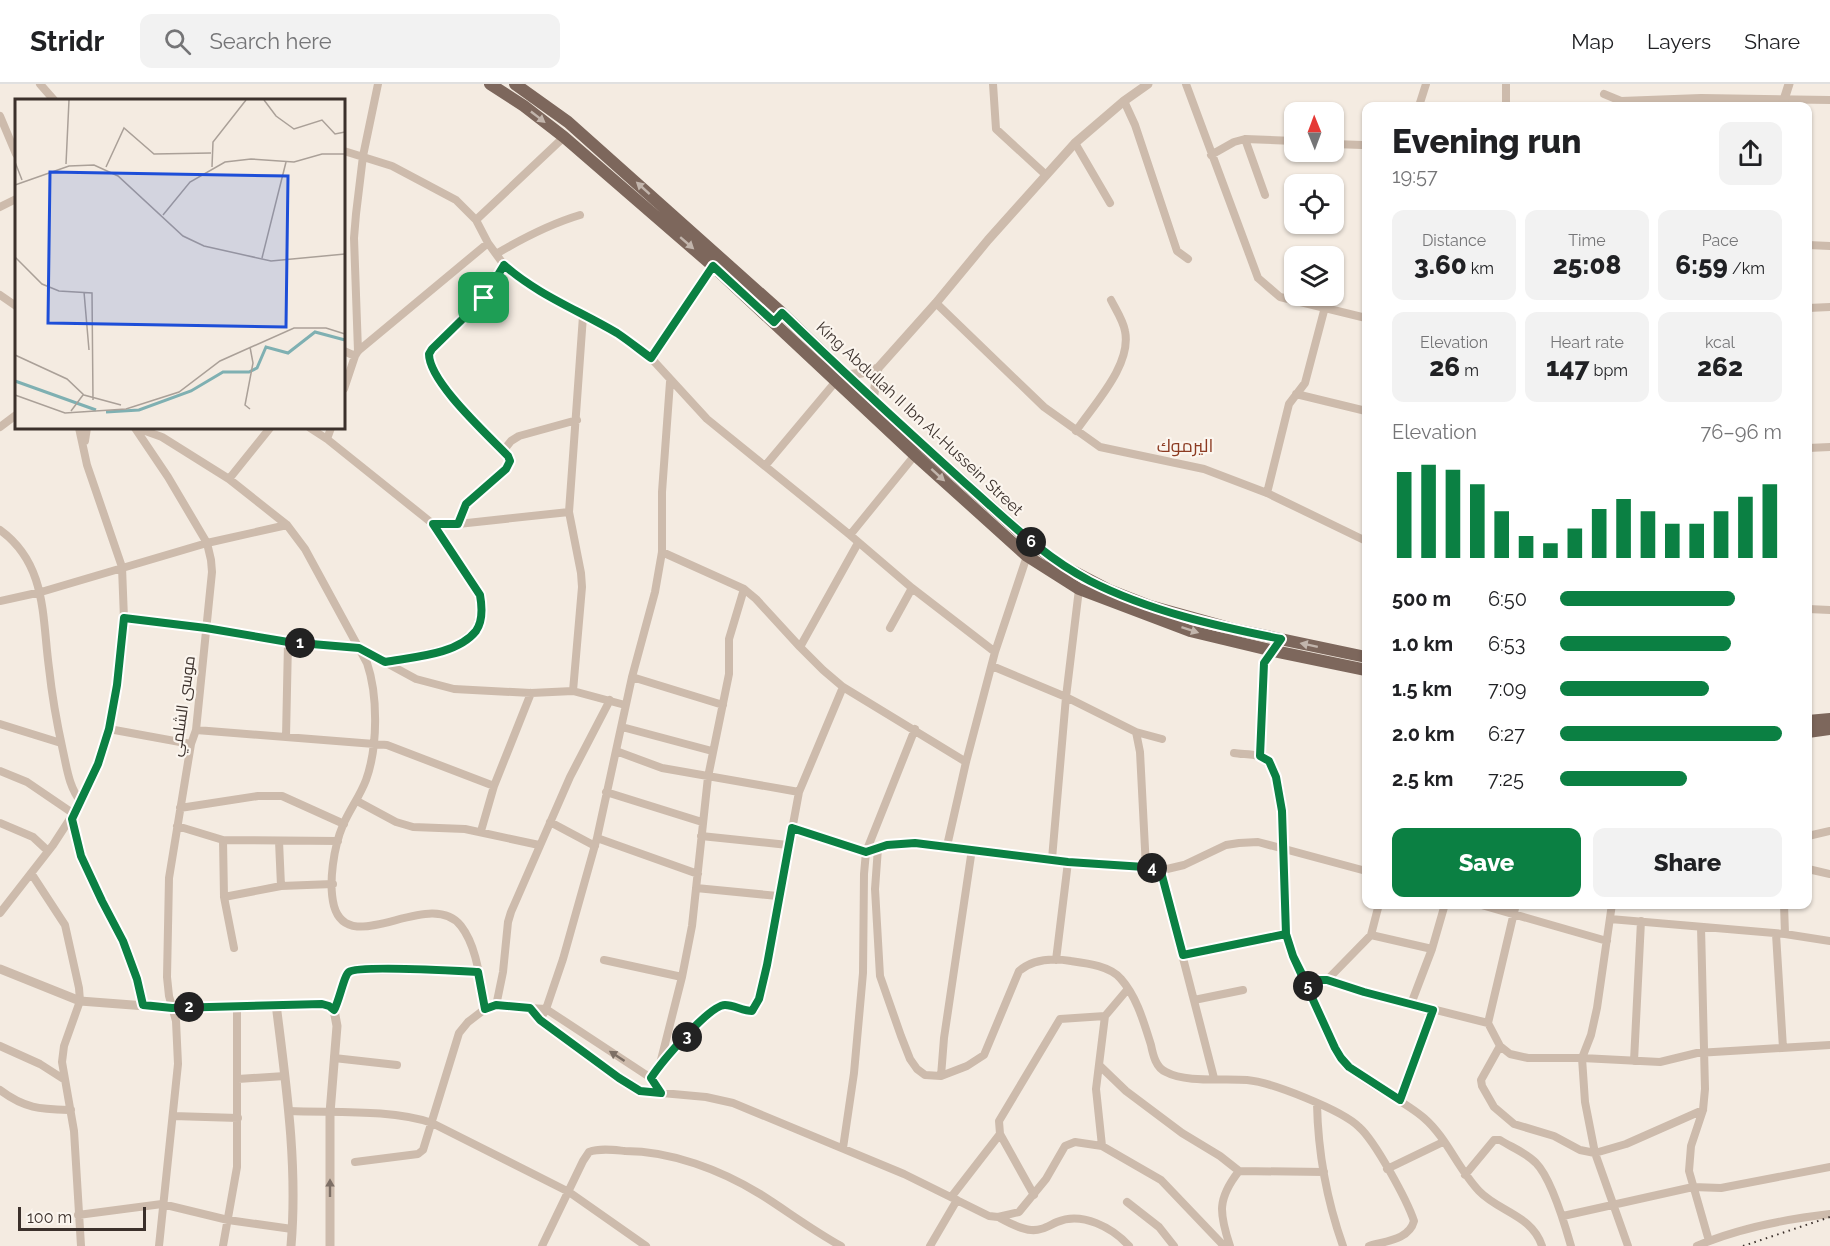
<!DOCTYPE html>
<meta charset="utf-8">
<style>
:root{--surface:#fff;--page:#f2f2f2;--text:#202124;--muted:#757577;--line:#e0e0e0;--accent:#0b8043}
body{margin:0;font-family:Raleway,Cairo,sans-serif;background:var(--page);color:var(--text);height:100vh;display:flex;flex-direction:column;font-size:22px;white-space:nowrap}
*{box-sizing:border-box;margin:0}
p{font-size:20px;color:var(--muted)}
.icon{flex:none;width:33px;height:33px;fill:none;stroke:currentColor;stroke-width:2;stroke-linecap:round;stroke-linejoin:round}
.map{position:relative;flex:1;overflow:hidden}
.drawer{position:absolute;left:1362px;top:18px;width:450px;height:807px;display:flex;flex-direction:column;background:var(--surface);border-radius:12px;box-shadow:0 2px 4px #0004}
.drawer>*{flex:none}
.needle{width:39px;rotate:359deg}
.buttons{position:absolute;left:1284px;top:18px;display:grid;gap:12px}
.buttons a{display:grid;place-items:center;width:60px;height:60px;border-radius:12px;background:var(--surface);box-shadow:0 2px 4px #0004;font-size:30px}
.scale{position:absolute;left:18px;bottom:15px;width:128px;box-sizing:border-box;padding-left:6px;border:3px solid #3b302b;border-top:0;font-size:16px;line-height:21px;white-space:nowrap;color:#3b302b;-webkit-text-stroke:4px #fbf5ee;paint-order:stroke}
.pin{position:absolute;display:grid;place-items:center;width:51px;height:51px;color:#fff;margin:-26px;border-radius:12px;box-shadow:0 3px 9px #0006}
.km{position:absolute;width:30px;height:30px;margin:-15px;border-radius:50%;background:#222;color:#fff;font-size:16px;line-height:30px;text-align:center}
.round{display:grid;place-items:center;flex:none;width:63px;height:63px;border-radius:12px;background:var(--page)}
.head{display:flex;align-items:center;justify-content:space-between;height:102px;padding:0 30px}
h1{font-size:33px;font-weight:800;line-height:45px}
.figures{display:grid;grid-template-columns:repeat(3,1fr);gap:9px;height:102px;padding:6px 30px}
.figures div{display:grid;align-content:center;border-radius:12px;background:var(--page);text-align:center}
.figures b{font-size:26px;font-weight:800}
.figures small{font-size:16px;font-weight:400}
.figures p{font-size:16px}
.chart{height:168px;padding:12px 30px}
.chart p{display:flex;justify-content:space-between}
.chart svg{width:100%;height:108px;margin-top:6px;stroke:var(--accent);stroke-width:6}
.cta{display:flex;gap:12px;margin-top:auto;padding:12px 30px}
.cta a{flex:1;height:69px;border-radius:12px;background:var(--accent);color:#fff;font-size:24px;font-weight:800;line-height:69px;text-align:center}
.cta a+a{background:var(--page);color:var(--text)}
ul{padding:0 30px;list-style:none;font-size:20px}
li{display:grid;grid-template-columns:96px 72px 1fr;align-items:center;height:45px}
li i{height:15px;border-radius:8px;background:var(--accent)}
header{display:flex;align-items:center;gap:36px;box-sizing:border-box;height:84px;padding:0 30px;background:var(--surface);border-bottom:2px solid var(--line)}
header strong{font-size:28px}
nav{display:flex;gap:33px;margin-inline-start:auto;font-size:21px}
.search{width:420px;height:54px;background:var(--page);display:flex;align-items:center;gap:15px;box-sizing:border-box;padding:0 21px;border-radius:12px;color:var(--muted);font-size:22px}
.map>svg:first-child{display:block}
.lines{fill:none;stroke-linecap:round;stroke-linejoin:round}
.minor{stroke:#cdbbac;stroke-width:8}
.tertiary{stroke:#cdbbac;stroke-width:9}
.primary{stroke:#7d675c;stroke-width:12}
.rail{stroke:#3b302b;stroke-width:2;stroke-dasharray:1.5 4.5;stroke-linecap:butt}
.oneway{fill:#c2b5ac}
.oneway2{fill:#7d6f65}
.route-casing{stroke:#fff;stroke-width:12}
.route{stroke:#0b8043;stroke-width:8}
.labels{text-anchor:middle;stroke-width:4.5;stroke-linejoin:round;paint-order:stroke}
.street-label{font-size:16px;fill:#3b302b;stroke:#fbf5ee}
.neighbourhood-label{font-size:18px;fill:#8c3b22;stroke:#fbf5ee}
.inset-river{fill:none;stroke:#7fb0b2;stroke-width:3}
.inset-road{fill:none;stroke:#aaa098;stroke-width:1.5}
.view{fill:#1d4ed8;fill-opacity:0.15;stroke:#1d4ed8;stroke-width:3}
.inset-edge{fill:none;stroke:#3b302b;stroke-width:3}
</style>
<header>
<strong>Stridr</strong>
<div class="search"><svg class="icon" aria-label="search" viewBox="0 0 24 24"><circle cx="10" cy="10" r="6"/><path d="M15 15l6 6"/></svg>Search here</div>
<nav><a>Map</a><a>Layers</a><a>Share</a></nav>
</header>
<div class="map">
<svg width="1830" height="1162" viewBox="0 0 1830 1162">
<rect width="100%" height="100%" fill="#f4ebe1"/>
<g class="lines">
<path class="minor" d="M40,0L54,16
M993,0L996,45L1046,91
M1186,0L1258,194L1280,213L1366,234
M1506,0V22
M1604,10L1621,17L1701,14L1830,16
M1124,17L1135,41L1177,167L1188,175
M1419,22L1426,0
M0,32L16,70
M1245,55L1265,111
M1075,59L1110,119
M1334,60L1362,61
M344,67L392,82L456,116L476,136L488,159L504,181L522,197L544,211L617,249L651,274L707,335L850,451L912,504L995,568
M1211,71L1234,58L1245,55L1294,57
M0,123L16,115
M476,136L564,53
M1808,161L1830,162
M496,170C523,154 550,140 580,131
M0,211L16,222
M936,219L1044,323L1100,363L1204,385L1267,409L1366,457
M1808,224L1830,223
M344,267L355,272
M358,267L354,154L356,130L363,72L378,0
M651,274L713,182
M344,305L355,272L358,267L488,159
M1296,310L1366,327
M0,343L16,331
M135,344L168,393L207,459L211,476L212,488L196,646L191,660L169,794L167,893L169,912L176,937L178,980L159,1162
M137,344L162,353L229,395L287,441L305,465L367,579C378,611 378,663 366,696C360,712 350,725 343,741C334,762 328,799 334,822C349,876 430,802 461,842C478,864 480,899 485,925
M310,344L327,355L433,440L472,496L480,511L482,523L476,546L458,560L447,565L385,578
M1076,347C1094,320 1132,281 1125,247C1123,236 1116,226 1111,216
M327,355L331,344
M85,357L87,344
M1808,364L1830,363
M503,367L511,357L519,352L577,336
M765,382L837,296
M229,395L270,344
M1267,409L1289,320L1305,299L1325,223
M433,440H458L569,428
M458,440L466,420L506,385L510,377L508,371L484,348L446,304L430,279L429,270L432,265L484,214L504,181
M0,446C47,480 42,533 49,584C52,612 57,640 63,667C67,685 69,703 81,718
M850,451L915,371
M662,468L744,505L756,515L800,563L823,586L843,603L966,678
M0,517L41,508L207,459L287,441
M1808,525L1830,526
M124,535L206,544L288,558L359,564L416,595L454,605L531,609L573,607L625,621
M890,544L912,504
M800,563L858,459
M992,582L1066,613L1136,648L1140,668L1146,784
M632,593L723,621
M573,607L582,503L581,489L569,428L583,232
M0,640L61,659
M622,643L712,667
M109,645L191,660
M196,646L387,661L494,702
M1136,648L1162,655
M286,653L288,558
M616,667L662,684L799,708
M1234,669C1244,671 1261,669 1269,677C1293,703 1278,815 1287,852C1292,876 1306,897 1315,919C1324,940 1332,967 1349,983C1371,1004 1401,1014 1424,1034C1447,1054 1458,1085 1479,1107C1499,1128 1532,1131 1542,1162
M1260,672L1264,579L1275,564
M0,687L27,698L74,730
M606,708L702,738
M357,717L396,738L413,743L465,745L539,761
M180,724L258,712H282L344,740
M71,735L81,772L102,817L123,857L137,895L143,921
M550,738L595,762
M0,739L33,753L48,767
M177,742L223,756L338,757
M792,744L866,768L915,645
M481,747L494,702L531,609
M701,752L788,761
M1808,752L1830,747
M597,754L698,790
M223,756L224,813L234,864
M279,757L281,802
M947,762L966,678L995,568L1027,472
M878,764L875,805L880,892L901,952L910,975L917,985L925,991L941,992L967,982L984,971L1019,887C1033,875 1053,874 1071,877C1086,879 1111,882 1121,895C1137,913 1144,939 1151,961C1153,971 1156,984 1166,988C1186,999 1224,994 1247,996C1271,998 1342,1026 1359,1043C1375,1057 1407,1116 1414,1137C1409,1156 1385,1157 1369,1162
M1052,775L1066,613L1079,505
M1160,785L1214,994
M1808,785L1830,790
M31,789L65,841L79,904L80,917L64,962L62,978L74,1047L81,1162
M696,804L778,812
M224,813L281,802L333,800
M1478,820L1607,857
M1612,820L1597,924L1591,951L1582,974L1585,1018L1595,1069L1628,1162
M1784,820L1785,850
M0,829L53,761L81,718L104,662L117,601L124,535L122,483L87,381L79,344
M1610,835L1785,850L1830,857
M1701,843L1705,1005L1703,1026L1691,1062L1689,1087L1709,1157
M1776,850L1783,964
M1371,851L1432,865
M1183,871L1286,851
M604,876L682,893
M1056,876L1068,778
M1305,895L1327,896L1364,908L1488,939L1500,962L1510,970L1528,974H1582L1660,978L1697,969L1830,961
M1327,896L1371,851L1379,820
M1194,916L1243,906
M1411,920L1432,865L1445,820
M496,922L503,888L508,838L511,828L570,693L610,616
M530,924L540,936L619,994L640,1007L706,1013L733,1019L904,1090L989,1132L998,1133L1019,1128L1046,1095L1065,1062L1075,1058L1102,1062L1161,1096L1224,1162
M334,926C341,914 341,894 351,886L478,888
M540,936L546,925L563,875L597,754L632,593L655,508L662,468V408L670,298
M1488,939L1516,820
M0,962L40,980L65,996
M1500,962L1481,996L1482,1002L1494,1023L1514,1040L1554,1052L1580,1066L1595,1069L1626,1060L1703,1026
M334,974L397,981
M1634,977L1641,837
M661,979L710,927L718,922L726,921L752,927L756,921L767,881L799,708L843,603
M1100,982L1126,1007L1182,1049L1220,1072L1239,1087
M941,992L944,954L972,765
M651,994L660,980L682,893L692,842L708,693L729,590V555L744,505
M238,995L285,992
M0,1006C25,1025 41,1025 71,1026
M1400,1016L1433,926
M1317,1020C1318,1068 1327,1117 1343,1162
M289,1027C333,1029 391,1025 432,1039L569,1108L646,1162
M173,1032L238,1034
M1102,1062L1096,1005L1105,932L1127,906
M843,1064L854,989L863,889L864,790L866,768L887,761L915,759L1068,778L1167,785L1184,781L1226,761L1239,759L1258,758L1366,787
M355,1078L418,1070L423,1066L459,949L468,938L485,925L496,922L546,925L651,994L661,1009
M1387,1085L1443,1058
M1465,1091L1494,1056H1500C1511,1063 1527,1069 1536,1079C1551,1094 1565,1141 1571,1162
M1034,1111L1000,1050L999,1037L1060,935L1105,932
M952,1112L1000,1050
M1127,1118L1159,1143L1174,1162
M78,1131L162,1120L228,1136L292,1145
M1563,1132L1693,1103L1721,1104L1830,1083
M1000,1134C1009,1139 1020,1145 1031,1146C1041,1147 1048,1142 1057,1138C1082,1127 1113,1144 1129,1162
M223,1162L237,1083V921
M542,1162L583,1077L589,1068C600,1064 614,1066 625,1067C671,1067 721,1086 760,1110C787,1127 812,1146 841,1162
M930,1162L957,1116
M1230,1162C1219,1129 1217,1115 1239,1087L1324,1088
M1697,1162C1736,1145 1787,1135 1830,1130"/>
<path class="tertiary" d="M1782,22L1789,0
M846,291L862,289L878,284
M873,316L878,284L936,219L988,156L1075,59L1124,17L1148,0
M0,885L80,917L172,924L276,920H326L334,926L337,942L330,1029V1162
M276,920C286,1000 298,1081 291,1162"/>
<path class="primary" d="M490,0L524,22L564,53L713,182L915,371L1027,472L1079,505L1190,547L1274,567L1366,586
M515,0L568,38L782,229L884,327L1032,459L1063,482L1109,506L1150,522L1233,545L1366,573
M1808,637L1830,635
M1808,648L1830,645"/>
<path class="rail" d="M1743,1162L1830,1133"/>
</g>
<defs><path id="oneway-solid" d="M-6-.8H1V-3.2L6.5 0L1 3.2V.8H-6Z" transform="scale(1.5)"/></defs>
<g class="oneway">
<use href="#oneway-solid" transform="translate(538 33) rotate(38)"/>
<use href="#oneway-solid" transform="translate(643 104) rotate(-138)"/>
<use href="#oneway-solid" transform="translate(687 159) rotate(41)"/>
<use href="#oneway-solid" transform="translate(938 391) rotate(42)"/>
<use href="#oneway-solid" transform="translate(1190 546) rotate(18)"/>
<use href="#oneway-solid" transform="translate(1309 561) rotate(-168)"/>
</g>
<g class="oneway2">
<use href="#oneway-solid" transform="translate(617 972) rotate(-147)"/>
<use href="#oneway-solid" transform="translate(330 1104) rotate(-90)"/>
</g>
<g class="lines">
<defs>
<path id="route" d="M484,214L432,265L429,270C429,298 488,351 508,372L510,377L506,385L466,420L458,440H433L480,511C482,522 483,537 476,547C457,571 412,573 385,578L359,564L288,558L206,544L124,534L117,601L109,645L98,680L72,735L81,772L102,817L123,857L137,895L143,921L172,924L322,920L329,922L334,926C339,918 344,891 349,888C358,881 459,887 478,888L485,925L496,921L530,924L540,936L619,994L640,1007L661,1009L651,994C660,980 709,921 725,921C734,921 743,927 752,927L759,915L767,881L792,744L866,768L887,761L915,759L1068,778L1160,784L1183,871L1286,850L1293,872L1305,896H1327L1364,908L1433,926L1400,1016L1349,983L1341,974L1335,964L1293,872L1286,850L1282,727L1276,693L1269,677L1260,672L1264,579L1281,555C1216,542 1149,527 1090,497C1042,472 1005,434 965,399C903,343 842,287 782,229L774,238L713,182L651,274C640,266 629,257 617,249C578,226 538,211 504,181L484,214"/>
</defs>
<use href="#route" class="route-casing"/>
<use href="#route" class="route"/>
</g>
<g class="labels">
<g class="street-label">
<text transform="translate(920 334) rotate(43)" y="6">King Abdullah II Ibn Al-Hussein Street</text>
<text transform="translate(182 622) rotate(-82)" y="6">موسى الشلمي</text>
</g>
<g class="neighbourhood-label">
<text x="1185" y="368">اليرموك</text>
</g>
</g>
<g transform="translate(15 15)">
<rect width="330" height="330" fill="#f4ebe1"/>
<path class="inset-river" d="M0,282L81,311M91,313L124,311L176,292L208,273H234L242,269L251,248L273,254L300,233L330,241"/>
<path class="inset-road" d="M249,1L261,17L279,30L307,21L320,35L330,33M0,63L7,81M51,65L54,1M91,68L109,29L139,55L196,54M197,68L198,43L231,1M0,86L54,67L79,66L103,77L168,137L189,147L256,162L330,155M148,116L175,83L210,63L236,60L279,63L307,55H330M0,158L27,185L44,192L77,194L78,301M247,159L271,63M69,193L74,251M235,248L238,264L230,306L235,310M0,256L52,280L69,296L106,306M0,296L50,314L111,310L164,293L205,262L279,229H311L330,235M56,312L68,296"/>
<path class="view" d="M35,73L273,77L271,228L33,224Z"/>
<rect width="330" height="330" class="inset-edge"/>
</g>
</svg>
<div class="buttons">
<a><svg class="needle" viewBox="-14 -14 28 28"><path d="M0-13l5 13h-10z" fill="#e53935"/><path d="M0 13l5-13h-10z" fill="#757577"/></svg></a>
<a><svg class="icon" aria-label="locate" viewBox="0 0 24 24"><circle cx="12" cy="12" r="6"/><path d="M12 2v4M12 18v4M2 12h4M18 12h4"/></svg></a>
<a><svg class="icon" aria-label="layers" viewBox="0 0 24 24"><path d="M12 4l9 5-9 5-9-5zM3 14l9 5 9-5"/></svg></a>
</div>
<div class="scale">100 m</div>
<div class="pin" style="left:484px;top:214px;background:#1e9e55"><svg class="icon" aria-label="arrive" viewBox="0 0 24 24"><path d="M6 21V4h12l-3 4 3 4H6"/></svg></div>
<b class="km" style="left:300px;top:559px">1</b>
<b class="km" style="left:189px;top:923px">2</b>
<b class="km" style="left:687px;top:953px">3</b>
<b class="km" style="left:1152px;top:784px">4</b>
<b class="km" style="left:1308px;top:902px">5</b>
<b class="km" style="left:1031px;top:458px">6</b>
<section class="drawer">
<div class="head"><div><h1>Evening run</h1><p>19:57</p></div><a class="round"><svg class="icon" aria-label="share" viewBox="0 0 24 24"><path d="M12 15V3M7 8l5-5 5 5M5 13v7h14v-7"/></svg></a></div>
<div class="figures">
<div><p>Distance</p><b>3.60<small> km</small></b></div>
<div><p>Time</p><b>25:08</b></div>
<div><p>Pace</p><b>6:59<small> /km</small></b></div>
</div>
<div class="figures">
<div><p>Elevation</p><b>26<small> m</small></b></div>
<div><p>Heart rate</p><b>147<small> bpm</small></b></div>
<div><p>kcal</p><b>262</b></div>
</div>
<div class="chart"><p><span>Elevation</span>76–96 m</p>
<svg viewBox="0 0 160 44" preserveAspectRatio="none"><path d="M5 44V9M15 44V6M25 44V8M35 44V14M45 44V25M55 44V35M65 44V38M75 44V32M85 44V24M95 44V20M105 44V25M115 44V30M125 44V30M135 44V25M145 44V19M155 44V14"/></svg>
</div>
<ul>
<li><b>500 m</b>6:50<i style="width:79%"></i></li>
<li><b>1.0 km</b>6:53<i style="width:77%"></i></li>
<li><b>1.5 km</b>7:09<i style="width:67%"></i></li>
<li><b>2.0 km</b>6:27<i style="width:100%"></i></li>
<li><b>2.5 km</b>7:25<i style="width:57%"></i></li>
</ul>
<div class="cta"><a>Save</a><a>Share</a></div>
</section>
</div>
